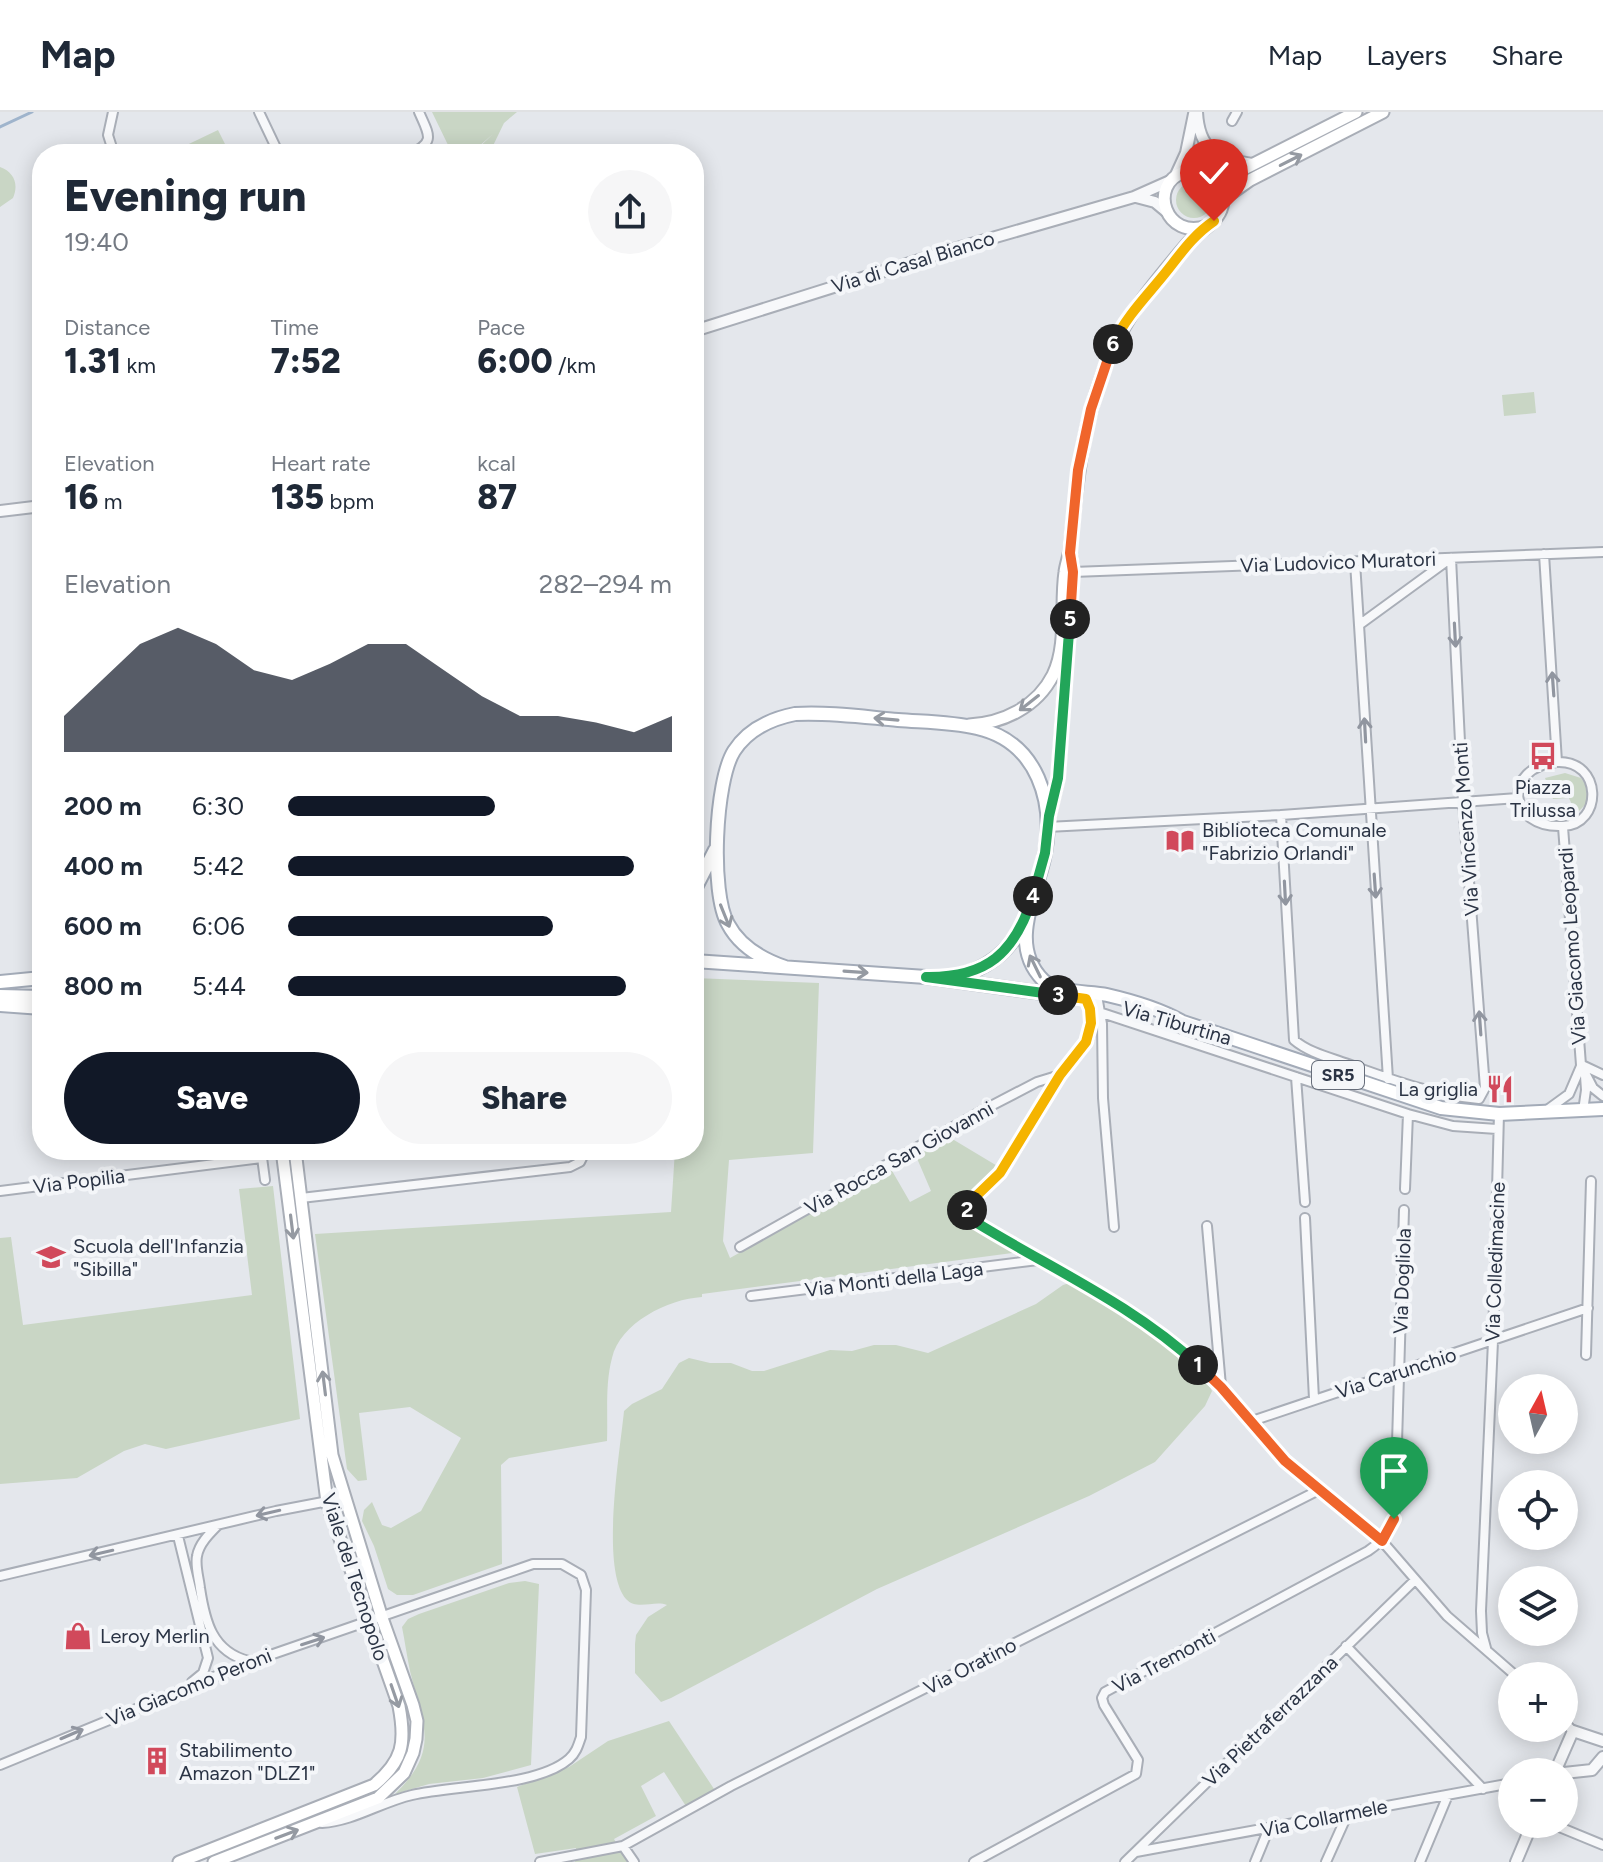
<!DOCTYPE html>
<meta charset="utf-8">
<style>
:root{--surface:#fff;--page:#f6f6f7;--text:#1f2937;--muted:#747a83;--line:#e0e1e3;--accent:#111827}
body{margin:0;font-family:Figtree,sans-serif;background:var(--page);color:var(--text);height:100vh;display:flex;flex-direction:column;font-size:30px;white-space:nowrap}
*{box-sizing:border-box;margin:0}
p{font-size:26px;color:var(--muted)}
.icon{flex:none;width:44px;height:44px;fill:none;stroke:currentColor;stroke-width:2;stroke-linecap:round;stroke-linejoin:round}
.map{position:relative;flex:1;overflow:hidden}
.details{position:absolute;left:32px;top:32px;width:672px;height:1016px;display:flex;flex-direction:column;background:var(--surface);border-radius:32px;box-shadow:0 4px 20px #0003}
.details>*{flex:none}
.needle{width:52px;rotate:8deg}
.tools{position:absolute;left:1498px;top:1262px;display:grid;gap:16px}
.tools a{display:grid;place-items:center;width:80px;height:80px;border-radius:50%;background:var(--surface);box-shadow:0 4px 20px #0003;font-size:40px}
.pin{position:absolute;display:grid;place-items:center;width:68px;height:68px;color:#fff;margin:-82px -34px;border-radius:50% 50% 50% 0;rotate:-45deg;box-shadow:0 0 8px #0007}
.pin .icon{rotate:45deg}
.km{position:absolute;width:40px;height:40px;margin:-20px;border-radius:50%;background:#222;color:#fff;font-size:22px;line-height:40px;text-align:center}
.round{display:grid;place-items:center;flex:none;width:84px;height:84px;border-radius:42px;background:var(--page)}
.headline{display:flex;align-items:center;justify-content:space-between;height:136px;padding:0 32px}
h1{font-size:44px;font-weight:800;line-height:60px}
.stats{display:grid;grid-template-columns:repeat(3,1fr);gap:12px;height:136px;padding:8px 32px}
.stats div{display:grid;align-content:center}
.stats b{font-size:34px;font-weight:800}
.stats small{font-size:22px;font-weight:400}
.stats p{font-size:22px}
.chart{height:224px;padding:16px 32px}
.chart p{display:flex;justify-content:space-between}
.chart svg{width:100%;height:144px;margin-top:8px;fill:var(--accent);opacity:.7}
.primary-button{display:flex;gap:16px;margin-top:auto;padding:16px 32px}
.primary-button a{flex:1;height:92px;border-radius:48px;background:var(--accent);color:#fff;font-size:32px;font-weight:800;line-height:92px;text-align:center}
.primary-button a+a{background:var(--page);color:var(--text)}
ul{padding:0 32px;list-style:none;font-size:26px}
li{display:grid;grid-template-columns:128px 96px 1fr;align-items:center;height:60px}
li i{height:20px;border-radius:10px;background:var(--accent)}
header{display:flex;align-items:center;gap:48px;box-sizing:border-box;height:112px;padding:0 40px;background:var(--surface);border-bottom:2px solid var(--line)}
header strong{font-size:38px}
nav{display:flex;gap:44px;margin-inline-start:auto;font-size:28px}
.map>svg:first-child{display:block}
.green{fill:#c9d6c5}
.lines{fill:none;stroke-linecap:round;stroke-linejoin:round}
.stream{stroke:#9fb4cc;stroke-width:3}
.minor-casing{stroke:#a9aeb7;stroke-width:12}
.tertiary-casing{stroke:#a9aeb7;stroke-width:14}
.secondary-casing{stroke:#a9aeb7;stroke-width:15}
.primary-casing{stroke:#a3abb8;stroke-width:16}
.minor{stroke:#f7f8fa;stroke-width:8}
.tertiary{stroke:#f7f8fa;stroke-width:10}
.secondary{stroke:#fff;stroke-width:11}
.primary{stroke:#fff;stroke-width:12}
.oneway{stroke:#959aa2}
.oneway2{stroke:#9196a0}
.split-1-casing{stroke:#fff;stroke-width:16}
.split-2-casing{stroke:#fff;stroke-width:16}
.split-3-casing{stroke:#fff;stroke-width:16}
.split-4-casing{stroke:#fff;stroke-width:16}
.split-5-casing{stroke:#fff;stroke-width:16}
.split-6-casing{stroke:#fff;stroke-width:16}
.split-7-casing{stroke:#fff;stroke-width:16}
.split-1{stroke:#f0652b;stroke-width:10}
.split-2{stroke:#22a559;stroke-width:10}
.split-3{stroke:#f5b400;stroke-width:10}
.split-4{stroke:#22a559;stroke-width:10}
.split-5{stroke:#22a559;stroke-width:10}
.split-6{stroke:#f0652b;stroke-width:10}
.split-7{stroke:#f5b400;stroke-width:10}
.labels{text-anchor:middle;stroke-width:8;stroke-linejoin:round;paint-order:stroke}
.shield{fill:#f4f6f9;stroke:#676e7b;stroke-width:2}
.shield-label{font-size:18px;font-weight:bold;fill:#2b3445}
.street-label{font-size:20px;fill:#2b3445;stroke:#f4f6f9}
.poi-label{font-size:20px;fill:#2b3445;stroke:#f4f6f9;text-anchor:start}
</style>
<header>
<strong>Map</strong>
<nav><a>Map</a><a>Layers</a><a>Share</a></nav>
</header>
<div class="map">
<svg width="1603" height="1750" viewBox="0 0 1603 1750">
<rect width="100%" height="100%" fill="#e4e7ec"/>
<path class="green" d="M432,0H517L504,11L489,42H472L493,22L470,42H433L448,33Z
M218,18L230,42H170V41Z
M0,55C14,60 19,72 13,86L0,95Z
M1176 88a18 18 0 1 1 36 0a18 18 0 1 1-36 0Z
M1534,280L1536,301L1504,304L1502,283Z
M1565,661L1581,666L1589,678L1587,691L1576,702L1569,686L1553,687L1545,666Z
M694,866L819,871L813,1041L729,1048L723,1129L730,1146L891,1057L910,1090L931,1079L916,1044L949,1025L999,1055L966,1083L962,1095L1020,1140L702,1182V1185C668,1187 620,1211 612,1246C605,1272 608,1302 607,1329L509,1346L501,1353L502,1452L413,1483H397L388,1477L374,1434L362,1409L364,1398L372,1390L382,1413L391,1416L421,1399L461,1326L410,1295L359,1301L367,1368L358,1369L347,1357L315,1122L671,1100L675,1038H694Z
M273,1074L300,1307L166,1337L145,1332L124,1339L77,1366L0,1372V1126L11,1125L23,1213L252,1183L239,1077Z
M1073,1170C1112,1194 1196,1236 1212,1279L1205,1294L1155,1350L1089,1384L877,1477L671,1586L661,1590L635,1561V1532L636,1523L648,1505L667,1493C654,1488 637,1499 626,1487C600,1457 620,1340 624,1299L632,1292L662,1277L679,1251L689,1246L710,1251H731L752,1259H764L830,1238L852,1239L874,1233H896L928,1241L1036,1192L1063,1173Z
M525,1469L539,1472L531,1653L483,1666L429,1672L395,1682C441,1637 423,1613 410,1559C407,1545 405,1530 402,1515L408,1507L419,1502L509,1471Z
M669,1609L720,1686L691,1702L664,1660L641,1674L656,1704L614,1727L627,1750H575L576,1736L535,1742L517,1675L569,1655L608,1629Z"/>
<g class="lines">
<path class="stream" d="M0,15L32,0"/>
<defs>
<path id="minor" d="M113,0L108,23L114,42
M259,0L279,42
M1232,9L1237,0
M410,42C436,30 429,23 419,0
M1544,442L1557,650
M1355,450L1359,513
M1073,460L1603,440
M1557,650C1603,648 1603,713 1563,714C1507,717 1502,655 1557,650Z
M1281,703L1294,928C1308,940 1328,945 1345,951C1390,967 1431,983 1479,987L1485,976L1463,691L1451,446
M1047,715L1281,703L1518,686
M1563,715L1581,953L1593,976L1603,984
M1084,884C1091,896 1094,912 1089,926C1083,941 1068,952 1059,966C1039,994 1015,1049 991,1071C981,1081 964,1089 969,1105L1038,1148L1083,1171L1175,1232L1221,1275L1285,1349L1382,1429L1447,1504L1516,1564
M1098,889L1102,912L1103,986L1114,1115
M1090,897L1408,1002
M1582,953L1603,963
M1296,965L1305,1090
M1388,967L1359,513L1451,446
M1547,998L1569,982L1581,954
M1583,999L1586,978L1585,964
M261,1038L265,1068
M1405,1077L1408,1002L1453,1014L1497,1017
M0,1079L262,1046
M301,1086L570,1055L580,1050L586,1038
M1305,1106L1314,1287
M1207,1114L1221,1274
M740,1135L987,996L1037,970L1060,963
M751,1184L1038,1148
M1586,1243L1591,1069
M1249,1310L1588,1196
M218,1413C209,1422 199,1432 197,1444C195,1454 199,1466 200,1476C205,1509 212,1540 249,1549
M178,1424L208,1546L203,1561L192,1570
M0,1464L276,1399L344,1386
M1346,1534L1483,1677
M1486,1536L1482,1521L1481,1499L1493,1229L1499,1002
M1564,1610L1573,1619
M0,1653L250,1550L533,1452H562L581,1463L586,1478L581,1625C578,1634 576,1641 569,1647C537,1675 453,1673 412,1683C381,1690 354,1709 322,1711
M1552,1712L1603,1733
M623,1734L634,1750
M1136,1740L1512,1671
M540,1750L623,1734L731,1674L1319,1378
M974,1750L1136,1662L1138,1648L1104,1593L1102,1586L1105,1580L1368,1439C1384,1428 1394,1417 1395,1397L1404,1098
M1125,1750L1415,1468
M1255,1750L1269,1716
M1326,1750L1348,1701
M1420,1750L1448,1683"/>
<path id="tertiary" d="M1197,0C1199,39 1217,46 1252,52
M1175,65L1186,41L1194,2
M1136,85L1155,90L1167,100
M694,219L954,137L1134,85L1170,69
M0,399L42,394
M1555,1660L1573,1619L1603,1629
M1564,1661L1592,1658L1603,1645
M1516,1750L1532,1712"/>
<path id="secondary" d="M1211,63L1238,60L1356,0
M1223,87L1250,68L1383,0
M969,613C1003,611 1037,595 1053,563C1068,532 1060,493 1065,460C1066,452 1069,445 1070,437C1076,383 1080,332 1096,281C1117,214 1143,184 1187,132C1197,120 1215,113 1221,98C1230,76 1208,52 1184,60C1147,73 1166,129 1207,114
M1049,704L1058,666L1073,460L1071,445
M179,1750L374,1673C403,1649 406,1631 399,1594L327,1390L282,1038
M214,1750L378,1686L404,1661L413,1641L416,1627L417,1609L413,1593L382,1506L332,1343L295,1038"/>
<path id="primary" d="M694,779L715,738
M694,849L926,865L1065,884
M785,855C762,847 740,835 728,812C710,781 715,669 734,639C748,617 770,607 795,602C829,600 864,605 898,608C924,610 952,610 977,616C1038,630 1056,691 1044,746C1036,784 1008,833 1043,868C1057,882 1088,879 1107,883C1133,889 1158,896 1181,909
M951,865C986,859 1010,840 1025,808
M0,870L42,866
M0,884L42,885
M0,893L42,896
M1177,908L1441,996L1499,1002L1603,997"/>
</defs>
<use href="#minor" class="minor-casing"/>
<use href="#tertiary" class="tertiary-casing"/>
<use href="#secondary" class="secondary-casing"/>
<use href="#primary" class="primary-casing"/>
<use href="#minor" class="minor"/>
<use href="#tertiary" class="tertiary"/>
<use href="#secondary" class="secondary"/>
<use href="#primary" class="primary"/>
</g>
<defs><path id="oneway-shaft" d="M-6 0H5M1.5-3L5.5 0L1.5 3" fill="none" stroke-width="1.6" stroke-linecap="round" stroke-linejoin="round" transform="scale(2)"/></defs>
<g class="oneway">
<use href="#oneway-shaft" transform="translate(1291 48) rotate(-27)"/>
<use href="#oneway-shaft" transform="translate(1029 591) rotate(142)"/>
<use href="#oneway-shaft" transform="translate(886 607) rotate(-175)"/>
<use href="#oneway-shaft" transform="translate(725 804) rotate(68)"/>
<use href="#oneway-shaft" transform="translate(1035 854) rotate(-116)"/>
<use href="#oneway-shaft" transform="translate(856 860) rotate(4)"/>
<use href="#oneway-shaft" transform="translate(292 1115) rotate(83)"/>
<use href="#oneway-shaft" transform="translate(324 1271) rotate(-97)"/>
<use href="#oneway-shaft" transform="translate(395 1584) rotate(71)"/>
<use href="#oneway-shaft" transform="translate(287 1722) rotate(-21)"/>
</g>
<g class="oneway2">
<use href="#oneway-shaft" transform="translate(1455 523) rotate(87)"/>
<use href="#oneway-shaft" transform="translate(1553 572) rotate(-94)"/>
<use href="#oneway-shaft" transform="translate(1365 618) rotate(-93)"/>
<use href="#oneway-shaft" transform="translate(1375 774) rotate(86)"/>
<use href="#oneway-shaft" transform="translate(1285 781) rotate(87)"/>
<use href="#oneway-shaft" transform="translate(1480 911) rotate(-94)"/>
<use href="#oneway-shaft" transform="translate(268 1401) rotate(167)"/>
<use href="#oneway-shaft" transform="translate(101 1441) rotate(167)"/>
<use href="#oneway-shaft" transform="translate(313 1529) rotate(-18)"/>
<use href="#oneway-shaft" transform="translate(72 1622) rotate(-23)"/>
</g>
<g class="lines">
<defs>
<path id="split-1" d="M1198,1253L1221,1275L1285,1349L1382,1429L1394,1407"/>
<path id="split-2" d="M967,1098L969,1105L977,1111C1052,1157 1133,1193 1198,1253"/>
<path id="split-3" d="M967,1098L971,1089L1000,1061L1060,963L1086,930L1091,911L1090,897L1086,887L1058,883"/>
<path id="split-4" d="M1033,784C1015,841 987,866 926,865L1058,883"/>
<path id="split-5" d="M1033,784L1045,741L1049,704L1058,666L1070,507"/>
<path id="split-6" d="M1070,507L1073,460L1070,441L1078,358L1091,297L1113,232"/>
<path id="split-7" d="M1113,232C1128,201 1150,181 1170,155C1184,137 1195,122 1214,109"/>
</defs>
<use href="#split-1" class="split-1-casing"/>
<use href="#split-2" class="split-2-casing"/>
<use href="#split-3" class="split-3-casing"/>
<use href="#split-4" class="split-4-casing"/>
<use href="#split-5" class="split-5-casing"/>
<use href="#split-6" class="split-6-casing"/>
<use href="#split-7" class="split-7-casing"/>
<use href="#split-1" class="split-1"/>
<use href="#split-2" class="split-2"/>
<use href="#split-3" class="split-3"/>
<use href="#split-4" class="split-4"/>
<use href="#split-5" class="split-5"/>
<use href="#split-6" class="split-6"/>
<use href="#split-7" class="split-7"/>
</g>
<defs>
<symbol id="bus-bare" viewBox="-9 -9 18 18"><path d="M-5-6H5V4H4V6H2V4H-2V6H-4V4H-5ZM-3.5-4V0h7V-4ZM-3.5 1.2v1.5H-2V1.2ZM2 1.2v1.5H3.5V1.2Z" fill="#d1495b" stroke="#f4f6f9" stroke-width="2.5" paint-order="stroke"/></symbol>
<symbol id="library-bare" viewBox="-9 -9 18 18"><path d="M-6-4Q-3-5.5-.7-3.5V5Q-3 3-6 4ZM6-4Q3-5.5 .7-3.5V5Q3 3 6 4Z" fill="#d1495b" stroke="#f4f6f9" stroke-width="2.5" paint-order="stroke"/></symbol>
<symbol id="restaurant-bare" viewBox="-9 -9 18 18"><path d="M-5-6h1v4h1v-4h1v4h1v-4h1v5L-1.5 .5V6h-2V.5L-5-1ZM5-6V6H3V1.5H1.5Q1.5-4 5-6Z" fill="#d1495b" stroke="#f4f6f9" stroke-width="2.5" paint-order="stroke"/></symbol>
<symbol id="school-bare" viewBox="-9 -9 18 18"><path d="M0-5L7-2L0 1L-7-2ZM-4 1L0 2.5L4 1V4Q0 6-4 4Z" fill="#d1495b" stroke="#f4f6f9" stroke-width="2.5" paint-order="stroke"/></symbol>
<symbol id="shop-bare" viewBox="-9 -9 18 18"><path d="M-5-2.5h2.3a2.7 3.5 0 0 1 5.4 0H5L5.5 6h-11ZM-1.5-2.5h3a1.5 2.3 0 0 0-3 0Z" fill="#d1495b" stroke="#f4f6f9" stroke-width="2.5" paint-order="stroke"/></symbol>
<symbol id="building-bare" viewBox="-9 -9 18 18"><path d="M-4-6H4V6H1V3H-1V6H-4ZM-2.5-4.3h1.7v1.8h-1.7ZM.8-4.3h1.7v1.8H.8ZM-2.5-1h1.7V.8h-1.7ZM.8-1h1.7V.8H.8Z" fill="#d1495b" stroke="#f4f6f9" stroke-width="2.5" paint-order="stroke"/></symbol>
</defs>
<g fill-rule="evenodd">
<use href="#bus-bare" x="1523" y="624" width="40" height="40"/>
<use href="#library-bare" x="1160" y="709" width="40" height="40"/>
<use href="#restaurant-bare" x="1480" y="957" width="40" height="40"/>
<use href="#school-bare" x="31" y="1125" width="40" height="40"/>
<use href="#shop-bare" x="58" y="1504" width="40" height="40"/>
<use href="#building-bare" x="137" y="1629" width="40" height="40"/>
</g>
<g class="labels">
<rect class="shield" x="1312" y="949" width="52" height="28" rx="6"/>
<g class="shield-label">
<text x="1338" y="969">SR5</text>
</g>
<g class="street-label">
<text transform="translate(913 150) rotate(-17)" y="7">Via di Casal Bianco</text>
<text transform="translate(1338 450) rotate(-2)" y="7">Via Ludovico Muratori</text>
<text transform="translate(1466 717) rotate(-94)" y="7">Via Vincenzo Monti</text>
<text transform="translate(1572 834) rotate(-94)" y="7">Via Giacomo Leopardi</text>
<text transform="translate(1177 911) rotate(16)" y="7">Via Tiburtina</text>
<text transform="translate(899 1046) rotate(-29)" y="7">Via Rocca San Giovanni</text>
<text transform="translate(79 1069) rotate(-7)" y="7">Via Popilia</text>
<text transform="translate(1495 1150) rotate(-88)" y="7">Via Colledimacine</text>
<text transform="translate(894 1167) rotate(-7)" y="7">Via Monti della Laga</text>
<text transform="translate(1402 1169) rotate(-88)" y="7">Via Dogliola</text>
<text transform="translate(1396 1261) rotate(-18)" y="7">Via Carunchio</text>
<text transform="translate(355 1465) rotate(72)" y="7">Viale del Tecnopolo</text>
<text transform="translate(1164 1549) rotate(-28)" y="7">Via Tremonti</text>
<text transform="translate(970 1554) rotate(-27)" y="7">Via Oratino</text>
<text transform="translate(189 1575) rotate(-22)" y="7">Via Giacomo Peroni</text>
<text transform="translate(1270 1609) rotate(-44)" y="7">Via Pietraferrazzana</text>
<text transform="translate(1324 1706) rotate(-11)" y="7">Via Collarmele</text>
</g>
<g class="poi-label">
<text x="1543" y="682" text-anchor="middle">Piazza<tspan x="1543" dy="23">Trilussa</tspan></text>
<text x="1202" y="725">Biblioteca Comunale<tspan x="1202" dy="23">"Fabrizio Orlandi"</tspan></text>
<text x="1478" y="984" text-anchor="end">La griglia</text>
<text x="73" y="1141">Scuola dell'Infanzia<tspan x="73" dy="23">"Sibilla"</tspan></text>
<text x="100" y="1531">Leroy Merlin</text>
<text x="179" y="1645">Stabilimento<tspan x="179" dy="23">Amazon "DLZ1"</tspan></text>
</g>
</g>
</svg>
<div class="tools">
<a><svg class="needle" viewBox="-14 -14 28 28"><path d="M0-13l5 13h-10z" fill="#e53935"/><path d="M0 13l5-13h-10z" fill="#747a83"/></svg></a>
<a><svg class="icon" aria-label="locate" viewBox="0 0 24 24"><circle cx="12" cy="12" r="6"/><path d="M12 2v4M12 18v4M2 12h4M18 12h4"/></svg></a>
<a><svg class="icon" aria-label="layers" viewBox="0 0 24 24"><path d="M12 4l9 5-9 5-9-5zM3 14l9 5 9-5"/></svg></a>
<a>+</a>
<a>−</a>
</div>
<div class="pin" style="left:1394px;top:1407px;background:#1e9e55"><svg class="icon" aria-label="arrive" viewBox="0 0 24 24"><path d="M6 21V4h12l-3 4 3 4H6"/></svg></div>
<div class="pin" style="left:1214px;top:109px;background:#d93025"><svg class="icon" aria-label="check" viewBox="0 0 24 24"><path d="M5 12l5 5 9-10"/></svg></div>
<b class="km" style="left:1198px;top:1253px">1</b>
<b class="km" style="left:967px;top:1098px">2</b>
<b class="km" style="left:1058px;top:883px">3</b>
<b class="km" style="left:1033px;top:784px">4</b>
<b class="km" style="left:1070px;top:507px">5</b>
<b class="km" style="left:1113px;top:232px">6</b>
<section class="details">
<div class="headline"><div><h1>Evening run</h1><p>19:40</p></div><a class="round"><svg class="icon" aria-label="share" viewBox="0 0 24 24"><path d="M12 15V3M7 8l5-5 5 5M5 13v7h14v-7"/></svg></a></div>
<div class="stats">
<div><p>Distance</p><b>1.31<small> km</small></b></div>
<div><p>Time</p><b>7:52</b></div>
<div><p>Pace</p><b>6:00<small> /km</small></b></div>
</div>
<div class="stats">
<div><p>Elevation</p><b>16<small> m</small></b></div>
<div><p>Heart rate</p><b>135<small> bpm</small></b></div>
<div><p>kcal</p><b>87</b></div>
</div>
<div class="chart"><p><span>Elevation</span>282–294 m</p>
<svg viewBox="0 0 160 44" preserveAspectRatio="none"><path d="M0 44V33L10 22L20 11L30 6L40 11L50 19L60 22L70 17L80 11L90 11L100 19L110 27L120 33L130 33L140 35L150 38L160 33V44z"/></svg>
</div>
<ul>
<li><b>200 m</b>6:30<i style="width:54%"></i></li>
<li><b>400 m</b>5:42<i style="width:90%"></i></li>
<li><b>600 m</b>6:06<i style="width:69%"></i></li>
<li><b>800 m</b>5:44<i style="width:88%"></i></li>
</ul>
<div class="primary-button"><a>Save</a><a>Share</a></div>
</section>
</div>
